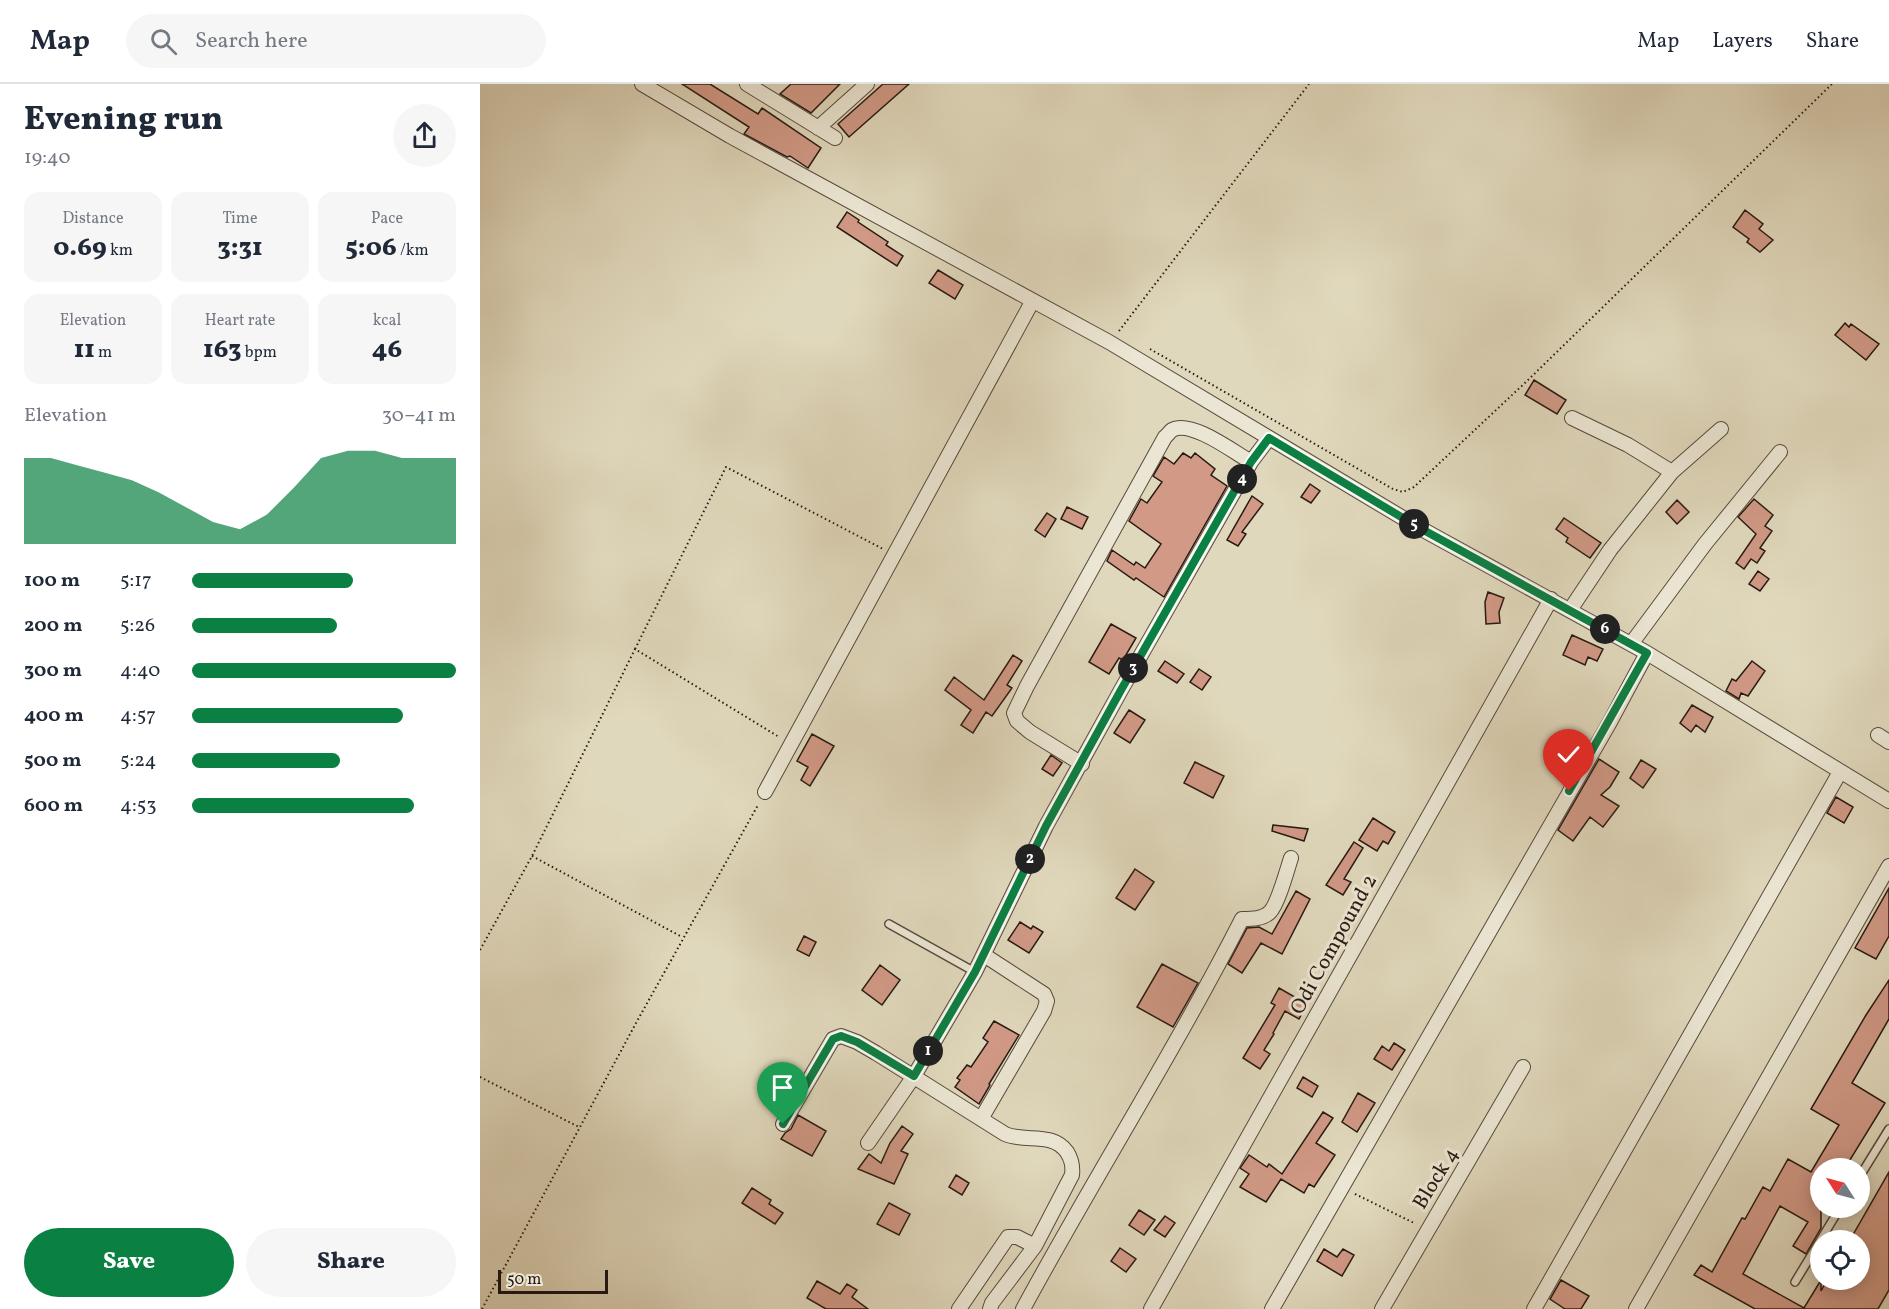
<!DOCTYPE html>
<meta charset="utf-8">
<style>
:root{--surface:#fff;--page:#f6f6f7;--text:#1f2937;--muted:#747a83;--line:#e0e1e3;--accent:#0b8043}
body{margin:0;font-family:Vollkorn,serif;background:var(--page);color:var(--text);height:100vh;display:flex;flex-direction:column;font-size:22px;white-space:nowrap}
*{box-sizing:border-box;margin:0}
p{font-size:20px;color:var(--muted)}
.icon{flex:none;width:33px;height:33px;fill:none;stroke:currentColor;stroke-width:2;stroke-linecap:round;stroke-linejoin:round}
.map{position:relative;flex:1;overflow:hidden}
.details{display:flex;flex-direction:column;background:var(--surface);width:480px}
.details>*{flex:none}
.needle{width:39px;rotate:306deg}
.tools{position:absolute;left:1330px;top:1074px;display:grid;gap:12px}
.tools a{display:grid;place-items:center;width:60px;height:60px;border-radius:50%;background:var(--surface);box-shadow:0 3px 15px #0003;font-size:30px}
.scale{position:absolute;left:18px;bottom:15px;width:110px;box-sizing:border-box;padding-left:6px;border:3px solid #281a12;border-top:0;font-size:16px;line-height:21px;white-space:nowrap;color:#281a12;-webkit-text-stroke:4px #ebe6d3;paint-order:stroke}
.pin{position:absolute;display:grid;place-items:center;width:51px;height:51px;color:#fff;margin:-62px -26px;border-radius:50% 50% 50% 0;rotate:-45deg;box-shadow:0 0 6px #0007}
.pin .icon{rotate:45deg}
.km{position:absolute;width:30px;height:30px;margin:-15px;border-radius:50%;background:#222;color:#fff;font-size:16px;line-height:30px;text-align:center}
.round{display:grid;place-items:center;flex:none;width:63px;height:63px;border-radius:32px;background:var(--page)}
.summary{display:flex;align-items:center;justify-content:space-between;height:102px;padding:0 24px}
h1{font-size:33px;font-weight:800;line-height:45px}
.stats{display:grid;grid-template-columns:repeat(3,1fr);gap:9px;height:102px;padding:6px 24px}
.stats div{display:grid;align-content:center;border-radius:15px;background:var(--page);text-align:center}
.stats b{font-size:26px;font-weight:800}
.stats small{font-size:16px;font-weight:400}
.stats p{font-size:16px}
.chart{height:168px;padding:12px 24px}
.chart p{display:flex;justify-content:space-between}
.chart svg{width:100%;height:108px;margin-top:6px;fill:var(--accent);opacity:.7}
.cta{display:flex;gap:12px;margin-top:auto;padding:12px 24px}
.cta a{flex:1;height:69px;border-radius:36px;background:var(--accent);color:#fff;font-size:24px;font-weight:800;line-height:69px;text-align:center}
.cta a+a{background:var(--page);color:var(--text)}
ul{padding:0 24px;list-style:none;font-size:20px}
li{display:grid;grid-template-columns:96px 72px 1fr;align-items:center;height:45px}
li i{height:15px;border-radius:8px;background:var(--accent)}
header{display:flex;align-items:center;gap:36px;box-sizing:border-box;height:84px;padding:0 30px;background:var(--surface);border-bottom:2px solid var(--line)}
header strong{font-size:28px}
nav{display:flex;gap:33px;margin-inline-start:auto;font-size:21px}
.search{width:420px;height:54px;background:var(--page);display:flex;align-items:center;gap:15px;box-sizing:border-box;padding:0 21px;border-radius:33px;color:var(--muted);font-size:22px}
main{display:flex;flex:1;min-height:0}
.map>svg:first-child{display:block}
.building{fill:#d19986;stroke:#281a12;stroke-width:1.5}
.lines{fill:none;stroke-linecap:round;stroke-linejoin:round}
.lane-casing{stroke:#564a3c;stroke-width:10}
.street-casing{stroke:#564a3c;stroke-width:16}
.path{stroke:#281a12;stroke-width:2;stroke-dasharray:1.5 3;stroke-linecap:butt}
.lane{stroke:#ebe6d3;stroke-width:7}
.street{stroke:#ebe6d3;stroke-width:14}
.route-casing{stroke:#fff;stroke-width:12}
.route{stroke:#0b8043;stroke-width:8}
.labels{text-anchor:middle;stroke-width:6;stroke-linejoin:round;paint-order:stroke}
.street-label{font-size:21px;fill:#281a12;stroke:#ebe6d3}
</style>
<header>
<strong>Map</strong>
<div class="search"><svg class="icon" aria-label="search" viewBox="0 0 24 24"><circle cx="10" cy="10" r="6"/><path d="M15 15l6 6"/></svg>Search here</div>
<nav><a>Map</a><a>Layers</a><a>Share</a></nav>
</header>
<main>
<section class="details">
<div class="summary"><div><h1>Evening run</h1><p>19:40</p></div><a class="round"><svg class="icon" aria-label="share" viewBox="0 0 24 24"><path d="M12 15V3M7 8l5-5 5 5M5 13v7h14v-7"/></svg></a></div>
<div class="stats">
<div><p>Distance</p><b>0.69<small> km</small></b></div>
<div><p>Time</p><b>3:31</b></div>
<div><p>Pace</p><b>5:06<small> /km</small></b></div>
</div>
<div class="stats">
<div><p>Elevation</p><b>11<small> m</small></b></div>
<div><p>Heart rate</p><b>163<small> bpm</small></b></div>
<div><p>kcal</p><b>46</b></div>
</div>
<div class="chart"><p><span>Elevation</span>30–41 m</p>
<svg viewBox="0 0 160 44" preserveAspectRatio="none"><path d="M0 44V9L10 9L20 12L30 15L40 18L50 23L60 29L70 35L80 38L90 32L100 21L110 9L120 6L130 6L140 9L150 9L160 9V44z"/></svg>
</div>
<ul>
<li><b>100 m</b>5:17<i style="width:61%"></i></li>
<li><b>200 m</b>5:26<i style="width:55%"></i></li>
<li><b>300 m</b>4:40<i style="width:100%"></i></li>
<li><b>400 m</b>4:57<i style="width:80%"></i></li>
<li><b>500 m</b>5:24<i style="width:56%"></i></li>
<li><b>600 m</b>4:53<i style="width:84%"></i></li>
</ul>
<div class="cta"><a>Save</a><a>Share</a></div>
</section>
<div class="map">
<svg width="1409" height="1225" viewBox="0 0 1409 1225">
<rect width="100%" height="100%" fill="#e0d8bc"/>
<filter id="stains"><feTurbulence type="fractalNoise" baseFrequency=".00333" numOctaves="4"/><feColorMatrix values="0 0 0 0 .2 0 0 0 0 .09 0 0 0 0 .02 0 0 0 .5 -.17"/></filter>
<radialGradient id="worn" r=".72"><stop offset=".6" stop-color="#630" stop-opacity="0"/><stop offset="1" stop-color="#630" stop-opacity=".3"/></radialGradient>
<path class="building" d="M202,0H230L278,30L282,24L341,64L328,84L310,72L307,73L264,50L269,43Z
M311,0H360L331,29L300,10Z
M403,0H429L369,53L358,40Z
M1265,126L1283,140L1279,145L1293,156L1280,168L1267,158L1269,155L1253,143Z
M367,128L379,136L378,138L408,158L406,161L423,172L417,182L357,143Z
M458,186L483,201L475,215L449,199Z
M1365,239L1369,243L1371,240L1399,260L1386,276L1355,251Z
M1054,296L1086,316L1077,330L1045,311Z
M703,369L711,374L715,369L735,385L731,391L747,402L684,513L656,494L654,496L627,477L632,466L654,481L656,478L665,484L681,460L649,437L661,415L667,419L682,398L673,392L684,373L694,380Z
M830,400L840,407L831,419L821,413Z
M772,412L783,420L762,448L766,450L758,462L747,456Z
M1274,415L1293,431L1285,442L1292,447L1280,464L1285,467L1277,479L1271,475L1264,485L1256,479L1276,450L1258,433Z
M1197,416L1209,428L1197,440L1186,428Z
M587,423L608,433L602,445L581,435Z
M567,429L576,435L565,453L555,446Z
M1084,434L1121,459L1110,474L1086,458L1088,454L1076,445Z
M1278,487L1289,495L1280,507L1269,500Z
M1008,508L1024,514L1019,528L1020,539L1006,540L1005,518Z
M631,540L656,554L643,576L639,574L629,590L609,578Z
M1092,551L1123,565L1117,577L1108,573L1105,581L1083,571Z
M533,571L542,577L527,601L532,604L512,632L506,628L493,649L481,641L491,626L465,606L474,593L504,616Z
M685,577L704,590L697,599L678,587Z
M1272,577L1285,587L1268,612L1261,609L1259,615L1246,607L1252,595L1256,597Z
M719,585L731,593L722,606L710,598Z
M1212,621L1233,633L1225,648L1216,641L1211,648L1200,639Z
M649,626L665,636L650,659L634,649Z
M332,650L354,662L330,702L321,696L328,683L317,677Z
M571,671L582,679L573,692L562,685Z
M1119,675L1139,688L1130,703L1121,711L1139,722L1123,743L1110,733L1093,757L1078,746Z
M1161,676L1176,685L1163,704L1150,694Z
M715,678L744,692L733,714L704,699Z
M1356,713L1373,723L1364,739L1347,729Z
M893,734L915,748L908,760L903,757L897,767L879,756Z
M793,741L828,745L824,757L792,747Z
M874,758L883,764L864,795L871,798L863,811L846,801Z
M655,785L674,798L655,826L636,814Z
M1409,804V852L1396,875L1375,864Z
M816,807L830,815L802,870L781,859L762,889L748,880L767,844L779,843L792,850Z
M540,838L551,845L553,842L563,848L549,869L528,856Z
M324,852L336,858L329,872L317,866Z
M682,880L718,899L693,943L657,923Z
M400,881L420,896L402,921L382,906Z
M1409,896V935L1372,999L1405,1019L1365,1084H1341V1144L1326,1170L1313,1162L1328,1138L1300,1122L1263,1190L1324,1224L1341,1196V1207L1347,1196H1380V1156H1370L1409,1088V1206L1398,1225H1275L1214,1191L1221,1181L1232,1188L1262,1134L1265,1135L1283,1103L1290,1107L1308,1075L1331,1088L1359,1041L1331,1025L1386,931Z
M799,904L827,920L819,935L805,927L793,949L794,950L784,966L790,970L780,985L763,974L795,921L791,919Z
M514,937L539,951L509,1000L510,1001L499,1020L475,1003L480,996L477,994L487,981L491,983L508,958L503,954Z
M914,959L925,966L912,986L894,975L902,962L909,967Z
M823,993L838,1002L832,1013L817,1004Z
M878,1009L895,1019L877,1048L862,1038Z
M843,1028L853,1034L836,1059L855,1071L834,1103L829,1100L824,1109L801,1095L786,1118L760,1103L769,1090L760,1084L769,1071L787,1083L789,1080L802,1090Z
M318,1031L346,1047L332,1072L301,1055L305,1049L311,1045Z
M422,1042L433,1050L421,1067L428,1070L414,1100L378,1085L389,1070L401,1079L410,1059Z
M476,1091L489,1099L482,1111L469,1103Z
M272,1104L291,1116L289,1120L303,1129L295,1140L262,1119Z
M409,1119L430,1130L419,1151L397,1140Z
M659,1126L675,1136L664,1151L649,1141Z
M685,1132L695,1139L685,1153L674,1146Z
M640,1164L656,1175L646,1188L631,1177Z
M844,1165L857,1173L863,1165L874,1171L862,1192L837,1177Z
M1081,1196L1109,1212L1101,1225H1085L1070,1215Z
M337,1197L360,1210L367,1200L377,1206L372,1213L388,1225H346L327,1214Z"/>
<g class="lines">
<defs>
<path id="lane" d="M409,840L495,888
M1380,1092L1409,1045
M1315,1198L1360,1124"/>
<path id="street" d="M162,0L250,52L629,258L938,443L1167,569L1409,717
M267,0L355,54
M338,44L387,0
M1092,334L1148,361L1192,388
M1090,526L1130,466L1192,388L1241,345
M1151,560L1225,460L1300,368
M1398,651L1409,658
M602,680L550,648L537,637L534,629L547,602L685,353C688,351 689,348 692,346C711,335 755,369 771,378
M285,708L552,218
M501,1035L564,927L567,917L564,910L504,871
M303,1040L353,955L361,952L377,958L396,969L525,1050C546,1059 572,1047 587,1068C592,1076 593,1082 592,1091L555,1162L512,1219L510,1225
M388,1059L434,992L495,888L566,742L641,606L771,378L789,354
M479,1225L528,1153H537L555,1162
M543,1225C614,1094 694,968 762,835C772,835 783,835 790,828C798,820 807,786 811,774
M671,1225L1071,515
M792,1225L1130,638L1167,569
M902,1225L1043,983
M1054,1225L1360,688
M1156,1225L1409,782"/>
</defs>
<use href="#lane" class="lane-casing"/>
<use href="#street" class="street-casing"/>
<path class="path" d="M639,247L829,0
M670,265L913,405L923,408L934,403L1047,297L1352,0
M155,565L246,383L403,465
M52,772L202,853
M0,866L52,772L155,565L299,653
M0,993L99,1043
M875,1110L934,1139
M2,1225L156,939L278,721"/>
<use href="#lane" class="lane"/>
<use href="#street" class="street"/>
</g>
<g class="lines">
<defs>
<path id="route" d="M303,1040L353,955L361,952L377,958L434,992L495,888L566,742L641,606L771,378L789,354L938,443L1167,569L1089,707"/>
</defs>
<use href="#route" class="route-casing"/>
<use href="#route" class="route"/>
</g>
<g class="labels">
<g class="street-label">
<text transform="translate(853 860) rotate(-61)" y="7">Odi Compound 2</text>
<text transform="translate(955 1094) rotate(-59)" y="7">Block 4</text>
</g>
</g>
<rect width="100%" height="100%" filter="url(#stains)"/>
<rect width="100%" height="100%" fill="url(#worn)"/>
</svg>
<div class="tools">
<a><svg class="needle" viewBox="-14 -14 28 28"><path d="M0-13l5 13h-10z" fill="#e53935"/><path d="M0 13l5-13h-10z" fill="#747a83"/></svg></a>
<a><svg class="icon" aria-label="locate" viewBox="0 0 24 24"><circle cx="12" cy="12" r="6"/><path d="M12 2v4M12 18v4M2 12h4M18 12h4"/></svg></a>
</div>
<div class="scale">50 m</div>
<div class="pin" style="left:303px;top:1040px;background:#1e9e55"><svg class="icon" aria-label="arrive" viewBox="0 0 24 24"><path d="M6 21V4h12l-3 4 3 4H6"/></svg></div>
<div class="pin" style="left:1089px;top:707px;background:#d93025"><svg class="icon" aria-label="check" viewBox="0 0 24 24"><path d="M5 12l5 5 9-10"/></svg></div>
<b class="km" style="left:448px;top:967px">1</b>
<b class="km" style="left:550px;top:775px">2</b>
<b class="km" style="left:653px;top:584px">3</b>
<b class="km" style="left:762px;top:395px">4</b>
<b class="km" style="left:934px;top:440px">5</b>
<b class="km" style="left:1125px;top:545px">6</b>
</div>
</main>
